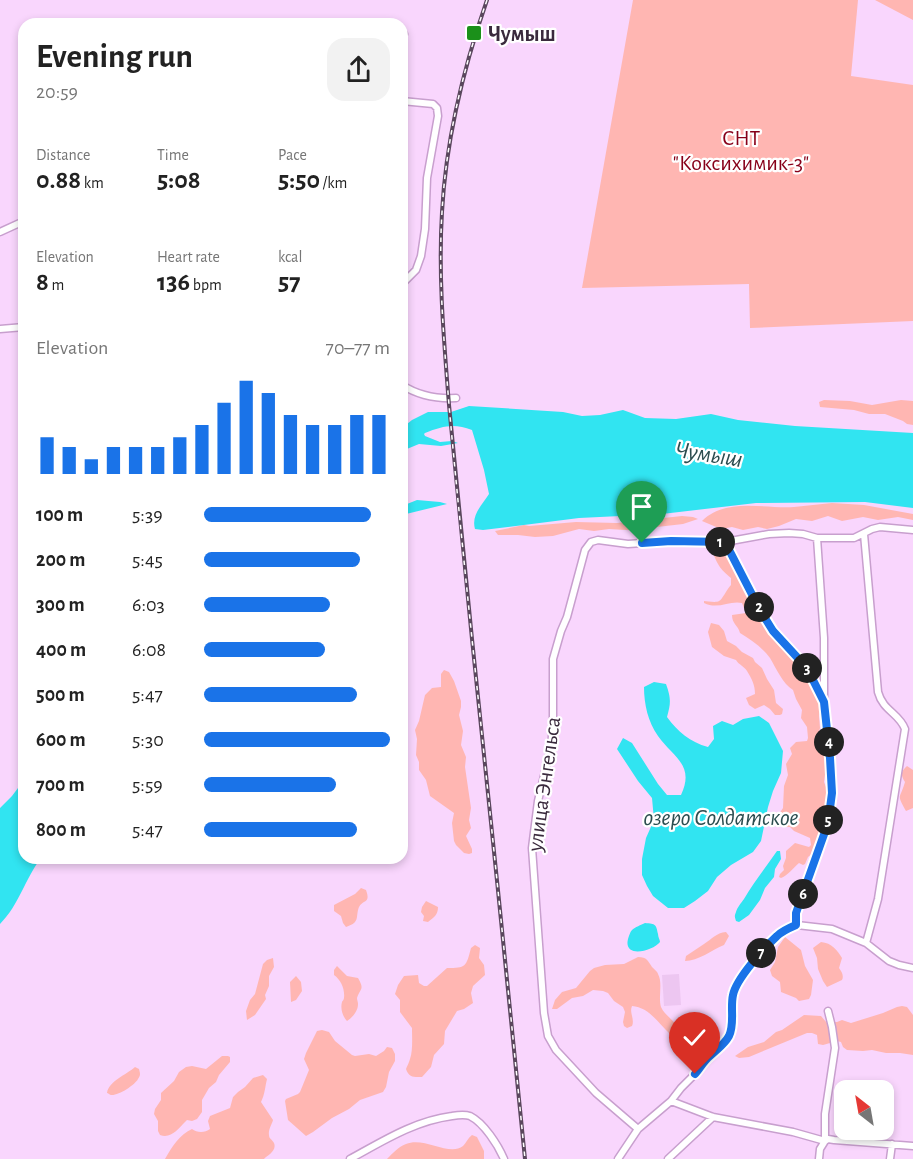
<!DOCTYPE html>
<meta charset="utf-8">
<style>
:root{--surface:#fff;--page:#f2f2f2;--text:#222;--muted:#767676;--accent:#1a73e8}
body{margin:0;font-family:"Alegreya Sans",sans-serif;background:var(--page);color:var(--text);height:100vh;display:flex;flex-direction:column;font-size:22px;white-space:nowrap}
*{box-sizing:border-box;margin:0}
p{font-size:20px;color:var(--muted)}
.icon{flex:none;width:33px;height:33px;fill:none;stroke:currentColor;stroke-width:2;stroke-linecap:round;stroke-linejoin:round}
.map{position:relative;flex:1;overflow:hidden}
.panel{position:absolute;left:18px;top:18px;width:390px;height:846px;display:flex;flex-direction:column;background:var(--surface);border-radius:18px;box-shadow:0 3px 9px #0003}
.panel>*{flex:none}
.needle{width:39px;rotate:329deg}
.tools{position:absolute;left:834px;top:1080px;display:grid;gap:12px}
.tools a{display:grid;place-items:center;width:60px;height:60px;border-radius:12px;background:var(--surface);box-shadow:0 3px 9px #0003;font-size:30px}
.pin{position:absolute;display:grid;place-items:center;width:51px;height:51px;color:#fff;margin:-62px -26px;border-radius:50% 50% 50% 0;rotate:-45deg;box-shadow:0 0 6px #0007}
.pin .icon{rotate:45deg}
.km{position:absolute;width:30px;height:30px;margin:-15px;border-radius:50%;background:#222;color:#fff;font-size:16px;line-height:30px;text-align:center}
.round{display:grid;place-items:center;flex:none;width:63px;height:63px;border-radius:18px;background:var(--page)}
.summary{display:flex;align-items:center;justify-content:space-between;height:102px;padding:0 18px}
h1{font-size:33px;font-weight:700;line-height:45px}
.stats{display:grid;grid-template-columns:repeat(3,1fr);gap:9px;height:102px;padding:6px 18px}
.stats div{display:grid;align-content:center}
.stats b{font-size:26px;font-weight:700}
.stats small{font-size:16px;font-weight:400}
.stats p{font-size:16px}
.chart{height:168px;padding:12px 18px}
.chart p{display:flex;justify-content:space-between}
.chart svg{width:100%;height:108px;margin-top:6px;stroke:var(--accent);stroke-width:6}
ul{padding:0 18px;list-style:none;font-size:20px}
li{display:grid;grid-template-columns:96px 72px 1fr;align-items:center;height:45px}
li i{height:15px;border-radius:8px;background:var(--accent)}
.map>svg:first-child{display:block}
.built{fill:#edc6f1}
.green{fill:#ffb6b2}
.water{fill:#31e4f1}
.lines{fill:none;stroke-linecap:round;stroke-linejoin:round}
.minor-casing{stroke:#c89fce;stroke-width:9}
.minor{stroke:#fff;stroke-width:6}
.rail-casing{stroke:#5a475d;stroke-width:4}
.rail{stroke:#fff;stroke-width:1.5;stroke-dasharray:4.5;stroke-linecap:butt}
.route-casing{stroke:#fff;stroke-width:12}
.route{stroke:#1a73e8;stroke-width:8}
.poi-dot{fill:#1b901a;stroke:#fff;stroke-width:2}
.labels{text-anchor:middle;stroke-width:4.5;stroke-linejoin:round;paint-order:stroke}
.poi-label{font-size:22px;font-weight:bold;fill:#3a2a3d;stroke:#fff;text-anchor:start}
.park-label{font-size:22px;fill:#870019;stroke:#fff}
.street-label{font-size:22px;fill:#3a2a3d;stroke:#fff}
.water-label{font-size:24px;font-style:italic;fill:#2c4d50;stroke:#fff}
</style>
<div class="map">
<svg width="913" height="1159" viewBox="0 0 913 1159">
<rect width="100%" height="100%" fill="#f9d6fd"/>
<path class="built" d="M679,974L681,1005L664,1006L662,975Z"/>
<path class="green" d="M633,0H858L851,76L913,85V321L750,328L749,284L582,288Z
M875,0H913V20Z
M824,400L850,401L872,405L901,400L913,401V425L907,424L903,421L885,414H869L854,410L820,407L819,402Z
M832,503L864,505L913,514V520L898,517L878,520L863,517L842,521L828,516L812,521L796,519L779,526L767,529L758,527L743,530L732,527L721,529L702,521C726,497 764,509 794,507C807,506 819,504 832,503Z
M682,516L693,517L698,519L683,524L657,527L642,531L609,529L594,531L579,529L553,536L535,537L518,535H498L495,531L524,525L529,526L576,522L617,523Z
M718,547L730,554L756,604C758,629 788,644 799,664C807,678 812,693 821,706L819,716L820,728L816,742L817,744L823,749L826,767L824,782L828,792L826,800L827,808L825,822L815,846L813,853L808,857L805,864L803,865L799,863C793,868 787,876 781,878L779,877L780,874L784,870L783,866L786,858V851L795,843L809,847L811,845L810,838L794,831L790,827H782L780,825L779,814L783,808L784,786L788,775L786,764L792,754L790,748L796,742L807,741L808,738L807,727L801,718L802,710L796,699L793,690C783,684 776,668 770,658C762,647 751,640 740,633C738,625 732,624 732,615L746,613L742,603C730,600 718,610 704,603V601C707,601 716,603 719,601C722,600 727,589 731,585V578C719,568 718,565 712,551Z
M711,623L719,625L724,631L727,641L736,646L742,652L753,658L755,662L762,668L767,679L774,690L776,703L783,709L782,714L780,715H775L770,709L764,705L755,709L749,705L746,698L755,694C755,685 752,679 747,671C744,666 739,665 736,660L724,656L712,647L708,632Z
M444,670L449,672L454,681L461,701V707L459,715L463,731L461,745L466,757L465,767L471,808L469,820L471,828L466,836L472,849V853L469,854L464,853L456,845L454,841L452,823L454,813L430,796L426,780L419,770V762L416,755L417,739L415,730L419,721L425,695L432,688L441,687V674Z
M907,766L913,770V808L906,811C896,793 900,800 905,782C900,774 901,772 907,766Z
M361,888L366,890C371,904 363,899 359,907C355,917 361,922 346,927L343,923L341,916L334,911V905L355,894Z
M426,901L438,907C438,915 434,917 428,922L423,921L424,916L421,912L422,907Z
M726,932L729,936L724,945C712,950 698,961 685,961L686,956C692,952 698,948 704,944C712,939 716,933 726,932Z
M785,937L801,950L805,966L813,980L811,995L809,999L799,1001L796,998L781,992L780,982L772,976L770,970L775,962L778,947Z
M821,942C832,943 837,950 842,958L839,968C842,972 844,976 842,980L827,987L823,981L818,969L817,958L813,948Z
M475,945L480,948L479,958L484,965L485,975L473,986L471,993L473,1003L464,1009L457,1011L445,1031L444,1044L434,1055L431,1067L422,1077C414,1077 409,1078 406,1069C407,1066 409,1063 410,1059C413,1051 412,1037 412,1028L400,1012V1000L395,994L398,985L404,976L418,975L419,983L424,986H427L447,968C466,968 466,967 471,948Z
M638,957C647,957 648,961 652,967C653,968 658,972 658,974C663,983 658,997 661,1007C665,1016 675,1020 678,1029L675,1033L670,1034C659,1024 649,1007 632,1006C629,1013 635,1019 632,1026L627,1028L624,1026L623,1022L625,1012L623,1007L614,1001L608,993L603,991L593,990L583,996L572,998L557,1009H552L555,1000L562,992L576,988L590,971L594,968L605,965L624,964Z
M273,958L274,967L269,976V986L265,995L266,999L255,1015L247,1020L246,1011L250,1000L255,994L263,964L267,960Z
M337,966L347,976L358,978C365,990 360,988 357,998C357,1000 358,1002 358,1004C358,1011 353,1017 347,1021C343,1017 340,1009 342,1002C342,1001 344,1000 344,998C345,989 341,980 334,975V970Z
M296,976L301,982L302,991L296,1000L291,1002L290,982Z
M902,1006L907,1007L913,1015V1055L900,1053H886L872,1050L863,1051L847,1050L843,1047L841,1042L837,1041L823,1045L818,1044L817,1035L812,1033H807L749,1057L739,1058L735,1056L748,1047L764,1042L776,1032L782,1030L804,1015L821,1016L827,1023L837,1022L842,1020L851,1023L883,1013L897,1007Z
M322,1030L329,1032L335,1041L352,1055L355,1056L369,1054L376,1056L384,1051L387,1047L392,1048L395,1054V1061L389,1072L386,1087L383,1092L360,1100L349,1109L332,1118L313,1132L306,1136L288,1120L285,1101L286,1099L298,1094L300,1092L309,1070L304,1059L306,1053L317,1031Z
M222,1056H228L230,1057V1062L219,1075L216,1082L209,1088L202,1100V1112L197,1119L192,1121L187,1120L185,1122C178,1129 171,1139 160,1135L158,1131V1121L154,1114L155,1109L161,1100V1093L174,1081L179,1072L186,1067L192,1066L206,1069Z
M135,1067L139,1069C140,1073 141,1075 138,1079C135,1085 118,1096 111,1095C110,1095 108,1093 107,1093C109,1081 126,1075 135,1067Z
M263,1075L267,1079C265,1087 265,1094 261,1102L273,1120C272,1124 268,1130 269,1135C269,1139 272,1139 274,1143C277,1151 268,1155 264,1159H165C172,1147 179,1135 192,1129C197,1133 205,1133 210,1129L208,1121L210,1116L230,1108L233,1097L238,1092L245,1087L253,1078Z
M472,1135L477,1137L484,1151V1159H387C393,1153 398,1147 406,1144C424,1136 449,1157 463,1146C466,1143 468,1138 472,1135Z"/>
<path class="water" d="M469,406L563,412L582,416L600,415L623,410L645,418L676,419L711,414L738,420L795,426L913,433V508L865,502L756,503L662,514L579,518L483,530L475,529C471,515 482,505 489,494L484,470L472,430C454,423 443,426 425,433L424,434L425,436L440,442L452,441L458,443L441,446L419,444L402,451V428L412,420L428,412H451Z
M417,500L440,502L447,504L402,515V506Z
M654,682L666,684C671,698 671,703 667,717C678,732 690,742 708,747L714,739L713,726L722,721L733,725L743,719L759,716L769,723L783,751L781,773L773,791L768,807L761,841L753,852L731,865L717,877L708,891L695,901L684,908H668L653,896L647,886L642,875V859L646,838L654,820L652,798L638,781L617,749L623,738L632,743L658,784L667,795H681C695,765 674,758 658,736C648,722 644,704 644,687Z
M24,780V858H41C25,879 19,905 0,924V808L12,796Z
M777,851H780L781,859L775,869L774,877L765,888L760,900L749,915L739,922L736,921C735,917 734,917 736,912C737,908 741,903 744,899C754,882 766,867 777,851Z
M645,923C656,924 656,924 658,934C658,937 660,940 660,942C653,951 623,959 628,939C629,936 630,932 632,930C635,927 641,925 645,923Z"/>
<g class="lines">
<defs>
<path id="minor" d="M402,39L404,34
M402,101L433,104L437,108L438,116L427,178L425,229L421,256L416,270L402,284
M0,232L24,221
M0,329L24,327
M402,385C419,396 436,399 456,398
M864,534L878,692C883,711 899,713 905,729L878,899L866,943
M725,542L760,610L773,631L807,668L823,699
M797,925L796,913L827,826L832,793L830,758L824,702V638L817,538
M671,1101L713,1117L793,1132L825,1141L828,1139L834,1140L913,1146
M638,1129L596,1093L556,1050L548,1036L544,1013L532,848L538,801L551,747L553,725V659L561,631L567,617L585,550L591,542L598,540L628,544L671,541L725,542L769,534L789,533L803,534L817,538H854L872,529L880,527L913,530
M350,1159C383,1141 414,1121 452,1116C458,1115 464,1114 470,1116C484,1123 498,1145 504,1159
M618,1159L638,1129L671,1101L681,1088L695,1074L709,1057L723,1046L732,1029L731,1004L733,991L741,979L758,956L777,935L785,930L797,925L832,929L866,943L889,961L899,965L913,968
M668,1159L713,1117
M819,1159L820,1149L825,1141V1114L835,1048L832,1027L828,1011
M890,1159L892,1144"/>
</defs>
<use href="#minor" class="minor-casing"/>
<use href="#minor" class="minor"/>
<defs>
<path id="rail" d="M487,0C463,69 446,139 442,212C438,276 444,341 449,405C456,483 464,561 472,639C490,812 508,986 525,1159"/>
</defs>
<use href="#rail" class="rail-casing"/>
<use href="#rail" class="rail"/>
</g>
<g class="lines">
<defs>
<path id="route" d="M642,543L671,541L725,542L760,610L773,631L807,668L824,702L830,758L832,793L830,808L827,826L796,913V925C789,928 782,931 777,936C764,948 736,979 733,995C730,1008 735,1024 729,1036C724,1045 717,1049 710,1056C704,1061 700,1068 695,1074"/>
</defs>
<use href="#route" class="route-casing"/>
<use href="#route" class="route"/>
</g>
<rect class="poi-dot" x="466" y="25" width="16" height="16" rx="3"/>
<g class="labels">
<g class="poi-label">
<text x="488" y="41">Чумыш</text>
</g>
<g class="park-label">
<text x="741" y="145">СНТ<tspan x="741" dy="25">"Коксихимик-3"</tspan></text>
</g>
<g class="street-label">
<text transform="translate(543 784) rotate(-82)" y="8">улица Энгельса</text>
</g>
<g class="water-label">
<text transform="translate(709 454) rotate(9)" y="8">Чумыш</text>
<text x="721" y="825">озеро Солдатское</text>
</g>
</g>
</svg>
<div class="tools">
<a><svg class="needle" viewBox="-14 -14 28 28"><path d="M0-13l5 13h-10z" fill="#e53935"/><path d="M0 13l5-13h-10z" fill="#767676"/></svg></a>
</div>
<div class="pin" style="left:642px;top:543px;background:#1e9e55"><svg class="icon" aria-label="arrive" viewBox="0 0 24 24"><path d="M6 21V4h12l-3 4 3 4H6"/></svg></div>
<div class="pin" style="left:695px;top:1074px;background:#d93025"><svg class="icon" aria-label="check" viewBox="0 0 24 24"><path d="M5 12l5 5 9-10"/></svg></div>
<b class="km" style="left:720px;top:542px">1</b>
<b class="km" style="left:759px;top:607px">2</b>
<b class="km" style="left:807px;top:668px">3</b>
<b class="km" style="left:829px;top:742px">4</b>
<b class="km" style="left:828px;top:820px">5</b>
<b class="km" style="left:803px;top:894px">6</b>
<b class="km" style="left:761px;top:953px">7</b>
<section class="panel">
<div class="summary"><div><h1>Evening run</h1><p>20:59</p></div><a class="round"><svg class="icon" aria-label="share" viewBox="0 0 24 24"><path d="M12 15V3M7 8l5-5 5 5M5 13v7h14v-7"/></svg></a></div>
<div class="stats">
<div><p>Distance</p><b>0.88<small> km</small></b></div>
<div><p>Time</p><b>5:08</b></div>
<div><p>Pace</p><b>5:50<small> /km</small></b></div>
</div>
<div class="stats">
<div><p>Elevation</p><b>8<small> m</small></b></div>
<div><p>Heart rate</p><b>136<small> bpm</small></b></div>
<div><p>kcal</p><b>57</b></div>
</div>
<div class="chart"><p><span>Elevation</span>70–77 m</p>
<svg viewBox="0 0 160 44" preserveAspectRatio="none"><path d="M5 44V29M15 44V33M25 44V38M35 44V33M45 44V33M55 44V33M65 44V29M75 44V24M85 44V15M95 44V6M105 44V11M115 44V20M125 44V24M135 44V24M145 44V20M155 44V20"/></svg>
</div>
<ul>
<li><b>100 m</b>5:39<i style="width:90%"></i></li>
<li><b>200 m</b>5:45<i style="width:84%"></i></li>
<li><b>300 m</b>6:03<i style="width:68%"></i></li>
<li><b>400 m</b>6:08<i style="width:65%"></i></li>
<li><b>500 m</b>5:47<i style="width:82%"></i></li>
<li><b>600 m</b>5:30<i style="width:100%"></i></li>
<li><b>700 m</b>5:59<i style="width:71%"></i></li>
<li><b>800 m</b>5:47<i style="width:82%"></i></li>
</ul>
</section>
</div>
